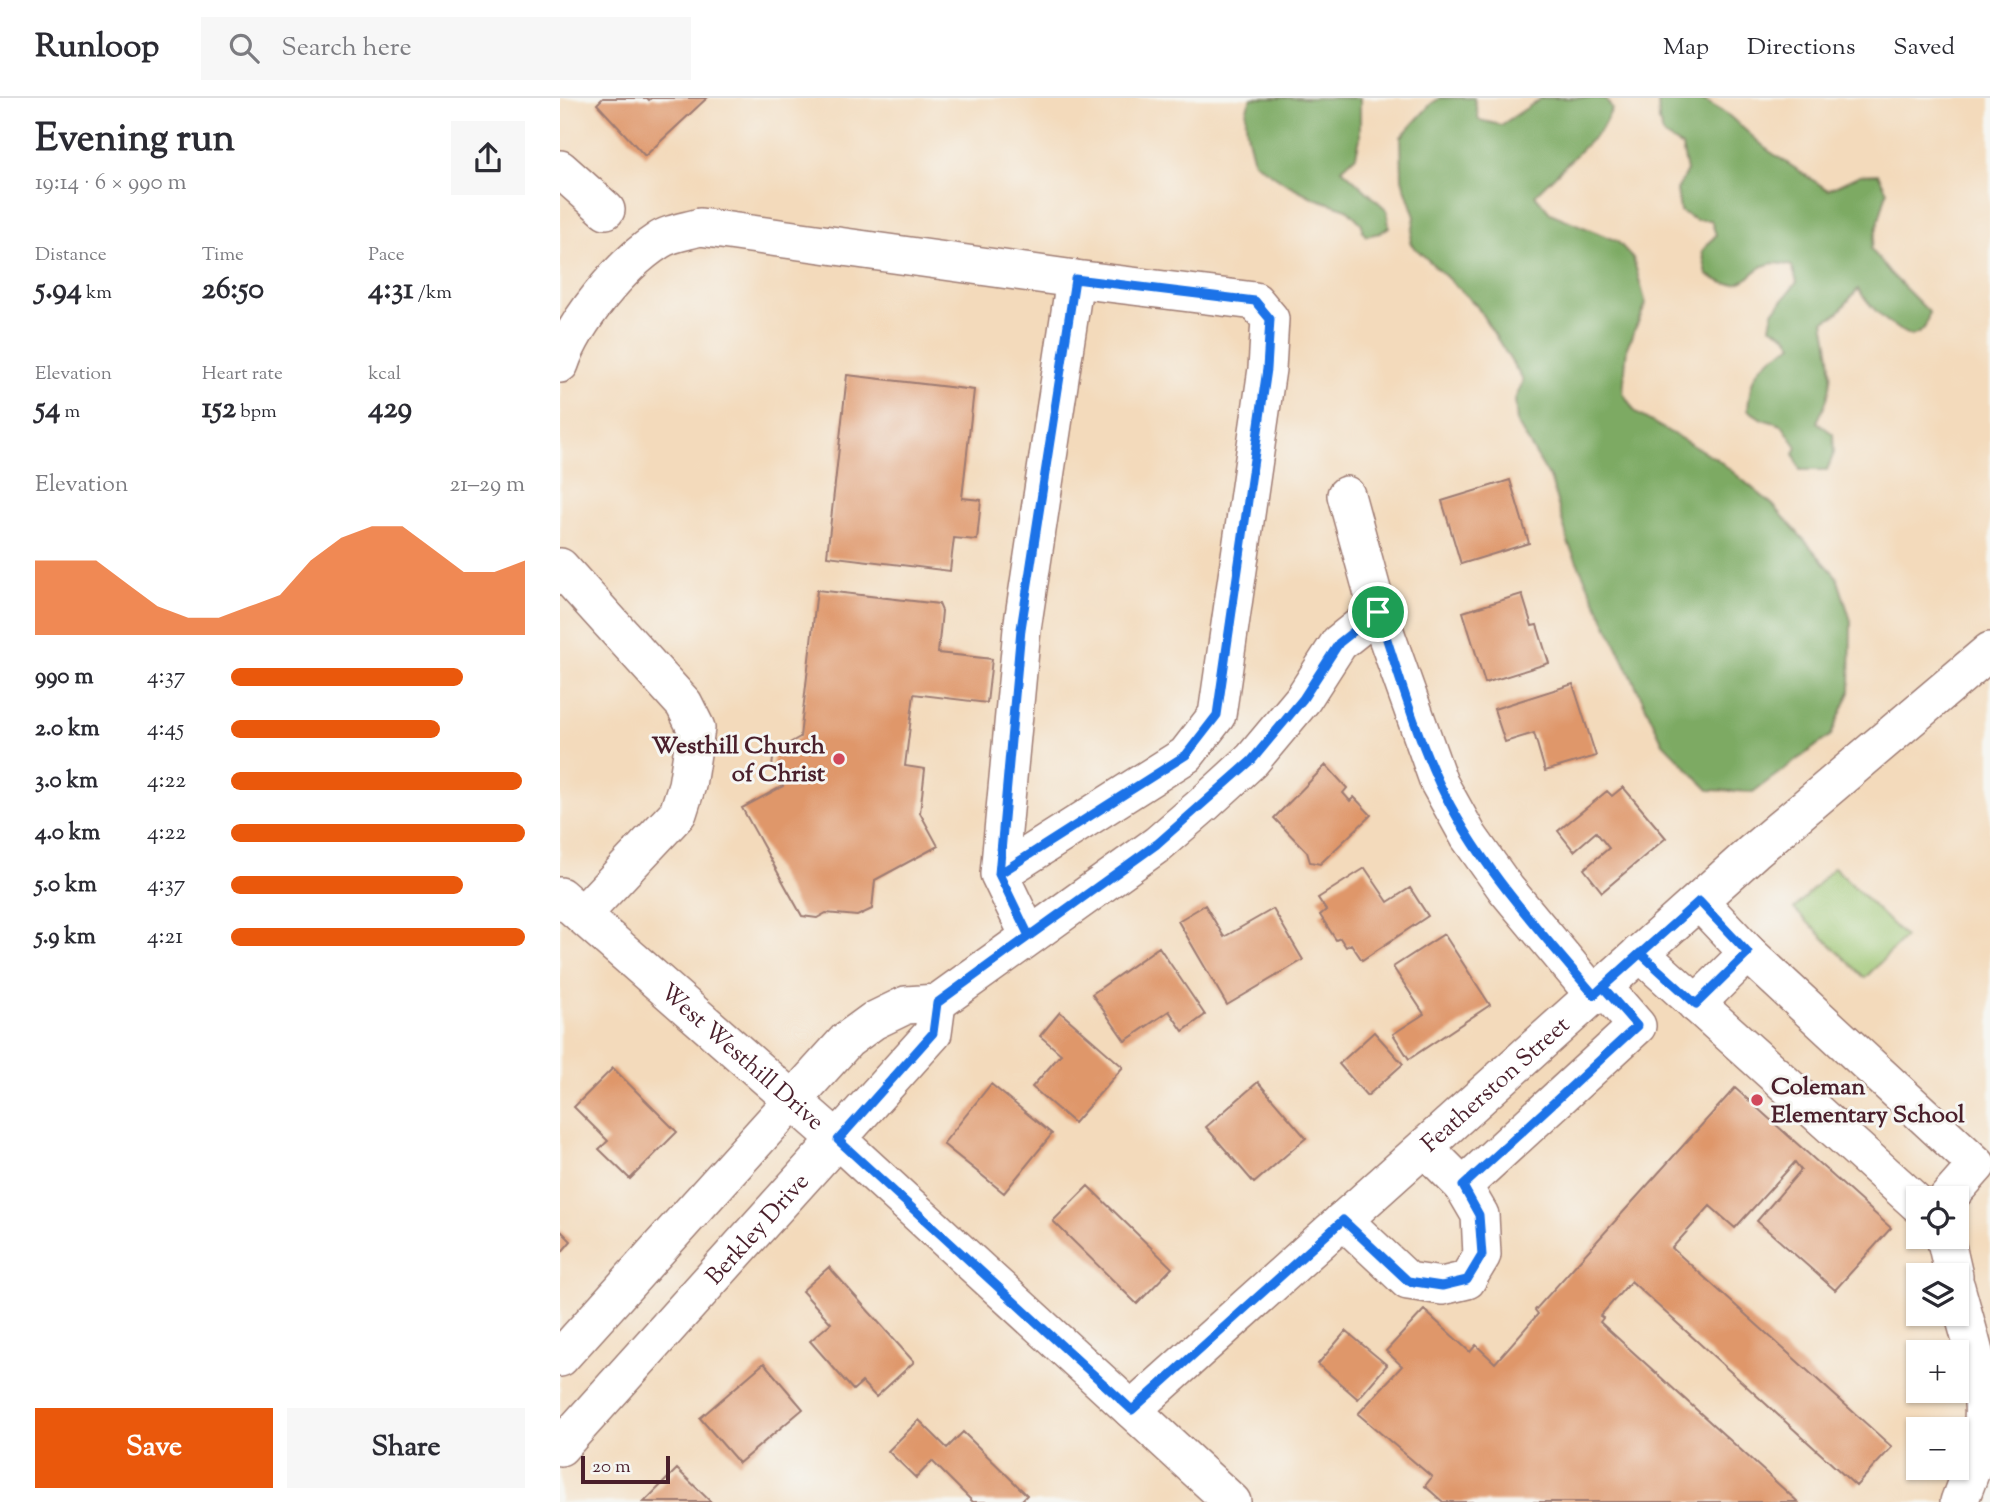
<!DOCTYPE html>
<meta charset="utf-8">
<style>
:root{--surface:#fff;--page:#f7f7f7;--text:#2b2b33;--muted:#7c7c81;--line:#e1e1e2;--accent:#ea580c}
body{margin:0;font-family:"Sorts Mill Goudy",serif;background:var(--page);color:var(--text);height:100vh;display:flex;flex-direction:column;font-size:26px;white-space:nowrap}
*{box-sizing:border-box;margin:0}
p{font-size:23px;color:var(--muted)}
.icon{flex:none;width:38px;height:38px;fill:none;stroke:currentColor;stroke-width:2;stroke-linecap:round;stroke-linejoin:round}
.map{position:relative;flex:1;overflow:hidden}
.drawer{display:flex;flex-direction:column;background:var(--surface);width:560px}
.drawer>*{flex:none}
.controls{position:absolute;left:1346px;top:1088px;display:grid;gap:14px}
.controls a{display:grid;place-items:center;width:63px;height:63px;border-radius:0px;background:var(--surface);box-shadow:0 2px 5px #0004;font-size:35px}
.scale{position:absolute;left:21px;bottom:18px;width:89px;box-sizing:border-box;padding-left:7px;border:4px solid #4a1f2b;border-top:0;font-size:19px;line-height:24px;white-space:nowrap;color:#4a1f2b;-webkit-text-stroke:5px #f6f6f2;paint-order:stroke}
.pin{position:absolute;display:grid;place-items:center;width:60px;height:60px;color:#fff;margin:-30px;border:4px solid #fff;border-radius:50%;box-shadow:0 2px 7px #0007}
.round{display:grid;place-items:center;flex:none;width:74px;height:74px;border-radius:0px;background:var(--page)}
.summary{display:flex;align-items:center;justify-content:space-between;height:119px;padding:0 35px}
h1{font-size:38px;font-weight:700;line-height:52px}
.stats{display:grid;grid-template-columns:repeat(3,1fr);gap:10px;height:119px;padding:7px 35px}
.stats div{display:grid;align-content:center}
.stats b{font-size:30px;font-weight:700}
.stats small{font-size:19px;font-weight:400}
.stats p{font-size:19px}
.chart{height:196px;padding:14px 35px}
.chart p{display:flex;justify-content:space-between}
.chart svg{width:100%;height:126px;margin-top:7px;fill:var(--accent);opacity:.7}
.cta{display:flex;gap:14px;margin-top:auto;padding:14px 35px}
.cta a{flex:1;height:80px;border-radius:0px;background:var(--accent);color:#fff;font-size:28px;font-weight:700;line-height:80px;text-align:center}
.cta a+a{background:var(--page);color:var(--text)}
ul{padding:0 35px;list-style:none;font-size:23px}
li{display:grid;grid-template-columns:112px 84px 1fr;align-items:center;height:52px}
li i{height:18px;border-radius:9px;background:var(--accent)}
header{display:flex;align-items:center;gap:42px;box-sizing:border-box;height:98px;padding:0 35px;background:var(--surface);border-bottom:2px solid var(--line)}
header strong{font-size:33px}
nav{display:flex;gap:38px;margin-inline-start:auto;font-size:24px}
.search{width:490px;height:63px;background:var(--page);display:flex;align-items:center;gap:18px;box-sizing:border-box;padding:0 24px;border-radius:0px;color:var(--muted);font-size:26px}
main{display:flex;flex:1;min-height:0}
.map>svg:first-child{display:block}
.green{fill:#9cc571;stroke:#73724e;stroke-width:2}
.forest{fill:#7daa63;stroke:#646447;stroke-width:2}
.building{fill:#df976b}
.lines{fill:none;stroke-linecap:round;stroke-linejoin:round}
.minor-casing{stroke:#9e7c73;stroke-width:40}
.minor{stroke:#fff;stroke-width:37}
.route-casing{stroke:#fff;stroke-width:14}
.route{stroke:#1a73e8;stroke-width:9}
.poi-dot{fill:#d1495b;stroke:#f6f6f2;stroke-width:2.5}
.labels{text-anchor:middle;stroke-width:6;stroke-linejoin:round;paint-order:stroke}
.poi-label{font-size:24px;font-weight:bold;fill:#4a1f2b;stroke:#f6f6f2;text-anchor:end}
.street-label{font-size:24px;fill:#4a1f2b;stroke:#f6f6f2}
</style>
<header>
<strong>Runloop</strong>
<div class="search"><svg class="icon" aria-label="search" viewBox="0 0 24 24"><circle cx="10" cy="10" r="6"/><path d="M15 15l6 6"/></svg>Search here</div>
<nav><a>Map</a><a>Directions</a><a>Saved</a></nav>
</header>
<main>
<section class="drawer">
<div class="summary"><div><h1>Evening run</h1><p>19:14 · 6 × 990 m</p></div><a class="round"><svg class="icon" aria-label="share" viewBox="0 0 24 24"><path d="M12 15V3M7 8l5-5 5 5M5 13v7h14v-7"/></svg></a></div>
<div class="stats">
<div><p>Distance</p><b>5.94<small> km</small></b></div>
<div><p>Time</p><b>26:50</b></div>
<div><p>Pace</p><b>4:31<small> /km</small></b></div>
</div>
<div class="stats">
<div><p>Elevation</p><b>54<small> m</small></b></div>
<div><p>Heart rate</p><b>152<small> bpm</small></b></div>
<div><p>kcal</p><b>429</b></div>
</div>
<div class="chart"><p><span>Elevation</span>21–29 m</p>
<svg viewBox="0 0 160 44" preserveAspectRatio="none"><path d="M0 44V18L10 18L20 18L30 26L40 34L50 38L60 38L70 34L80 30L90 18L100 10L110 6L120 6L130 14L140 22L150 22L160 18V44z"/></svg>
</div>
<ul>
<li><b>990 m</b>4:37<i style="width:79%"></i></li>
<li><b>2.0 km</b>4:45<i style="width:71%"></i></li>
<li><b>3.0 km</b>4:22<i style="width:99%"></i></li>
<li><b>4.0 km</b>4:22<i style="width:100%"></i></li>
<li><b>5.0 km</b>4:37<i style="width:79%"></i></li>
<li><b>5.9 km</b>4:21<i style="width:100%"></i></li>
</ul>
<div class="cta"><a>Save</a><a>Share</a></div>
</section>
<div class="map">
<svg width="1430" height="1404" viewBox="0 0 1430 1404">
<rect width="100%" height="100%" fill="#f6f6f2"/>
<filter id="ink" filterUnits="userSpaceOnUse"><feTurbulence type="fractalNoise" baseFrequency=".0143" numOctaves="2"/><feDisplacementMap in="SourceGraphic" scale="14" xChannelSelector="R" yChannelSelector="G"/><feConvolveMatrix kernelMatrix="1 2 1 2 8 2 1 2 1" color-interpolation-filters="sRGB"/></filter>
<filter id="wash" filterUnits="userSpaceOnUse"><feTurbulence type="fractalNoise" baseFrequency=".00686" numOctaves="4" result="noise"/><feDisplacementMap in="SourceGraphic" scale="28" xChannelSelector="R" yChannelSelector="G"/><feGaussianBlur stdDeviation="1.57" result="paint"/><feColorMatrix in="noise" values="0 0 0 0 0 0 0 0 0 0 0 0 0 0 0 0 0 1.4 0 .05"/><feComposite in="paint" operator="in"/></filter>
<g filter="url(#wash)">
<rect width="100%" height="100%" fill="#f3dabb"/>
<path class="green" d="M1274,769L1345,839L1305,880L1234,811Z"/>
<path class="forest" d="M692,0H800V40L796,58L782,71L827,112L829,129L820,135L806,138L802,132V126L787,111L754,100L725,85L694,64C690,46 679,17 692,0Z
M880,0H914L919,22L941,27L982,0H1045L1052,11L1041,32L975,97L990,115L1057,143L1073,160L1086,206L1067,249L1063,295L1076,315L1157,361L1213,407L1277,479L1291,523L1290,594L1271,637L1193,694L1149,692L1103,645L1009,447L991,382L957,325L955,302L963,282L916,207L850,145L855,119L842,81L841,39L871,6Z
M1098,0H1140L1167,16L1209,53L1268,92L1300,77L1318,76L1327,93L1311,151L1331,176L1369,214C1367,227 1365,234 1351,238C1328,228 1312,211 1298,191L1277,216L1264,223C1271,266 1279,282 1257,324L1273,336L1274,355L1267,372H1240L1234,356L1237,349L1222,327L1202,321L1188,312C1191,271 1199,266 1233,247L1227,238L1210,228L1213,214L1237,184L1232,168C1193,156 1195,188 1169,186C1162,186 1154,180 1147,177L1142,153L1156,137L1151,122H1136L1120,113L1117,92L1127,73L1122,49L1104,38L1099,24Z"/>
<g id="blocks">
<path class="building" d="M43,0H87L89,2L91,0H147L85,58L37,6Z
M287,277L414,292L402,400L421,402L417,442L394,440L390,473L267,458Z
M950,382L969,445L901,466L882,403Z
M257,492L379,506L382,513L378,555L432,561L427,605L354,596L345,668L365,671L360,715L378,748L315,782L312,811L297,818L266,815L257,820L242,818L182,710L223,688L212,668L214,654L240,639Z
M962,496L972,528L977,527L989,565L925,585L903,514Z
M1013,586L1036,658L985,673L974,635L945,644L934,611Z
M766,667L787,690L783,695L790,703L794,699L811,717L760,766L750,764L747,754L714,720Z
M1063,689L1106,740L1042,794L1024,771L1049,750L1036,734L1014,753L998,733L1047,693L1052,698Z
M805,770L828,804L850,790L868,818L802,862L791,846L786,849L780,840L776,842L760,817L766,812L758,800Z
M645,807L664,839L713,811L743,862L667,907L618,823Z
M884,836L930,907L849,961L833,936L864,916L833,869Z
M599,849L645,917L623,933L609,913L565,943L532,896Z
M500,914L563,969L514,1025L472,989L501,956L480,938Z
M814,934L843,966L807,998L779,966Z
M53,970L117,1034L70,1081L39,1051L48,1043L14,1009Z
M698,984L746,1040L694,1085L646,1029Z
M431,986L492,1036L444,1095L383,1046Z
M1175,990L1331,1130L1275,1192L1197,1123L1241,1072L1235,1064L1175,1130L1150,1108L1112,1150L1332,1349L1296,1388L1071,1183L1040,1218L1043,1220L1040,1224L1238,1404H883L865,1388L872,1379L798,1316L842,1268L826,1253L864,1212L910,1254L916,1247L935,1265L978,1216L975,1212Z
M528,1088L612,1170L577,1206L493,1123Z
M0,1132L11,1143L0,1156Z
M269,1169L354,1264L316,1299L302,1284L293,1292L250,1243L271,1225L242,1193Z
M786,1233L827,1267L798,1301L758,1266Z
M204,1265L243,1311L179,1365L140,1320Z
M359,1322L387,1350L403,1334L467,1397L460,1404H413L372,1363L356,1380L328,1353Z
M117,1371L151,1404H84Z"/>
</g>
</g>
<g filter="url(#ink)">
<use href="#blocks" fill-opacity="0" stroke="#9e7c73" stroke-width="2"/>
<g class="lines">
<defs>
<g id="minor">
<path d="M0,71L46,112"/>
<path d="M0,266C14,224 61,167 98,143C109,135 127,133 140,129L515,181"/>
<path d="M786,397L818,514L879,685L909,739L946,791L1034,897"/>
<path d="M0,469L124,606L136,630L127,687L118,715L22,817"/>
<path d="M439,776L626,657L657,617L707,271L710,221L695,203L515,181L462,531L439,776L469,838"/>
<path id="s1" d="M0,798L278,1042L672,1404"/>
<path d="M1139,803L1188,855L1417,1067L1387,1101"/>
<path d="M1080,855L1358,1106"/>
<path d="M1136,906L1188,855"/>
<path d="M865,1050L903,1088L1077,928L1043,889"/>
<path d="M783,1122L848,1183L882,1188L907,1182L922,1157L920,1117L903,1088"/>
<path d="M1385,1139L1394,1178"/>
<path d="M1396,1189C1405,1223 1421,1271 1423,1305C1426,1340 1411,1372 1399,1404"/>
<path d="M0,1260L287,942L313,923L346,907L377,905L598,746L644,706L692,662L743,601L779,545L818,514"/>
<path id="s2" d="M572,1312L1194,753L1430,553"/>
<path id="s3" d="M0,1349L373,935L377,905"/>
</g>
</defs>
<use href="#minor" class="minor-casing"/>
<use href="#minor" class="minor"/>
</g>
</g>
<g class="lines" filter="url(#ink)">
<defs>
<path id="route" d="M818,514L779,545L743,601L692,662L597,746L469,838L439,776L626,657L657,617L707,271L710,221L695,203L515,181L461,531L439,776L469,838L377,905L373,935L278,1042L572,1312L783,1122L848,1183L882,1188L907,1182L922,1157L919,1117L903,1088L1077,928L1043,889L1139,803L1188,855L1136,906L1080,855L1034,897C978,831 917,765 879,685C854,631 837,571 818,514"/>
</defs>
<use href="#route" class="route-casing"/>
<use href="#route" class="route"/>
</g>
<g class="poi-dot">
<circle cx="279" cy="661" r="7"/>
<circle cx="1197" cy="1002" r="7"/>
</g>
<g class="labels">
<g class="poi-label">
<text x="265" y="655">Westhill Church<tspan x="265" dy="28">of Christ</tspan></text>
<text x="1211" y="996" text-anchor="start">Coleman<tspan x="1211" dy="28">Elementary School</tspan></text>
</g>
<g class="street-label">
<text dy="8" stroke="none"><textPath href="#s1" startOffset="243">West Westhill Drive</textPath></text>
<text dy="8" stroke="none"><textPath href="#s2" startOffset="488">Featherston Street</textPath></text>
<text dy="8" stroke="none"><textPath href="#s3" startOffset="294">Berkley Drive</textPath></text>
</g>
</g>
</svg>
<div class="controls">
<a><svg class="icon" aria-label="locate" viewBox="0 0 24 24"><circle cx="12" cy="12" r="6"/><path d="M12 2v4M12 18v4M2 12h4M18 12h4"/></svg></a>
<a><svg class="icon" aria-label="layers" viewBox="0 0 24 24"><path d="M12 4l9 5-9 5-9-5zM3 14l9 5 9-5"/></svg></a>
<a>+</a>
<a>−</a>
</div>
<div class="scale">20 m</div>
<div class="pin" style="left:818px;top:514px;background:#1e9e55"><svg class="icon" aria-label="arrive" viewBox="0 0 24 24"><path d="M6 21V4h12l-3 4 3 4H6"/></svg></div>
</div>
</main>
